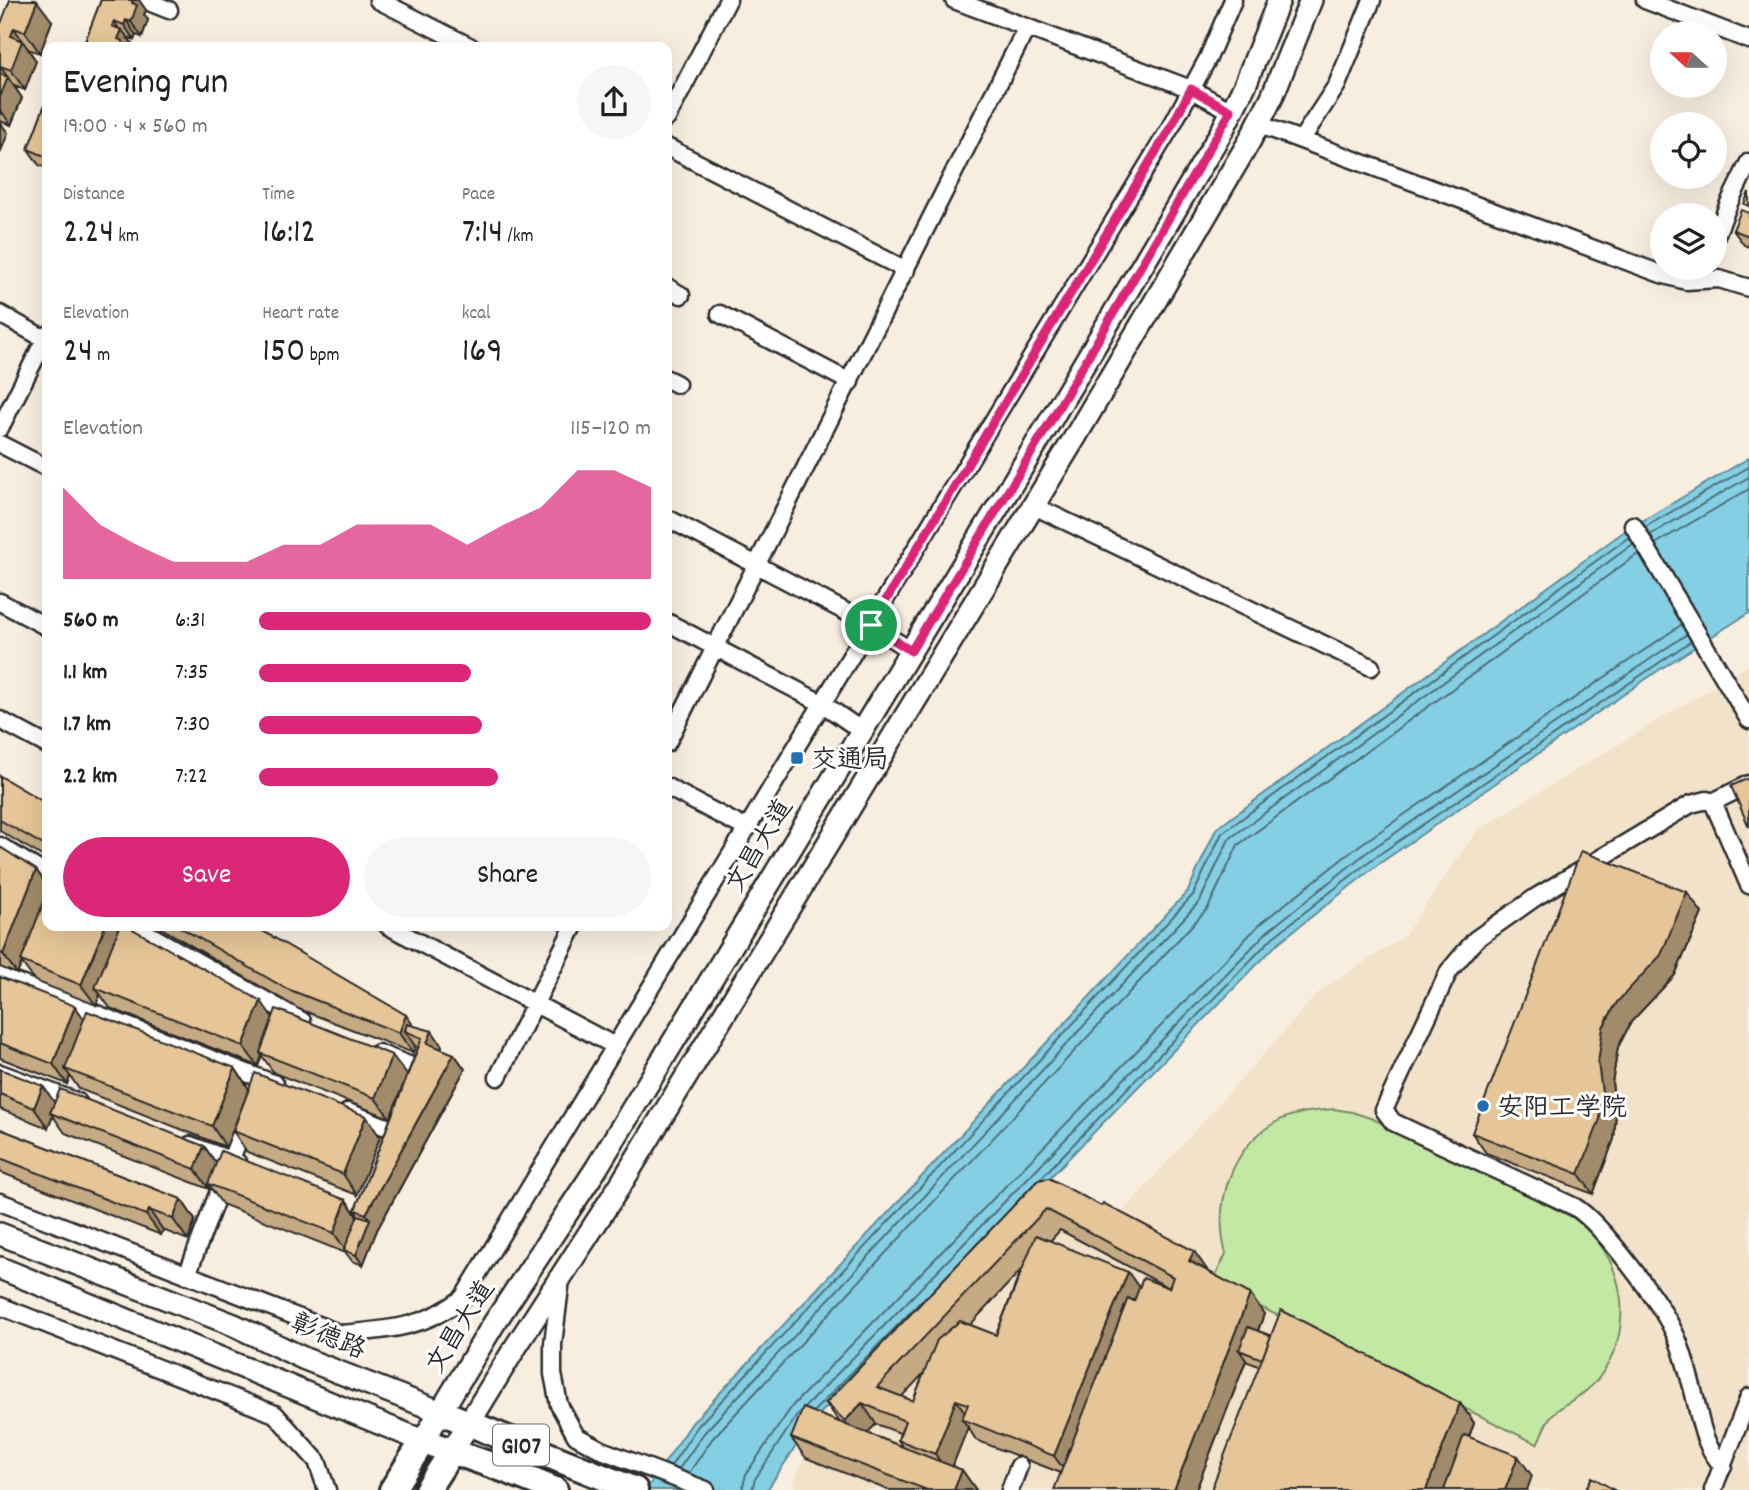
<!DOCTYPE html>
<meta charset="utf-8">
<style>
:root{--surface:#fff;--page:#f6f6f6;--text:#202124;--muted:#757577;--accent:#db2777}
body{margin:0;font-family:Dekko,"LXGW WenKai TC",sans-serif;background:var(--page);color:var(--text);height:100vh;display:flex;flex-direction:column;font-size:26px;white-space:nowrap}
*{box-sizing:border-box;margin:0}
p{font-size:23px;color:var(--muted)}
.icon{flex:none;width:38px;height:38px;fill:none;stroke:currentColor;stroke-width:2;stroke-linecap:round;stroke-linejoin:round}
.map{position:relative;flex:1;overflow:hidden}
.side{position:absolute;left:42px;top:42px;width:630px;height:889px;display:flex;flex-direction:column;background:var(--surface);border-radius:14px;box-shadow:0 7px 28px #0002}
.side>*{flex:none}
.needle{width:46px;rotate:291deg}
.buttons{position:absolute;left:1650px;top:21px;display:grid;gap:14px}
.buttons a{display:grid;place-items:center;width:77px;height:77px;border-radius:50%;background:var(--surface);box-shadow:0 7px 28px #0002;font-size:35px}
.pin{position:absolute;display:grid;place-items:center;width:60px;height:60px;color:#fff;margin:-30px;border:4px solid #fff;border-radius:50%;box-shadow:0 2px 7px #0007}
.round{display:grid;place-items:center;flex:none;width:74px;height:74px;border-radius:37px;background:var(--page)}
.head{display:flex;align-items:center;justify-content:space-between;height:119px;padding:0 21px}
h1{font-size:38px;font-weight:600;line-height:52px}
.metrics{display:grid;grid-template-columns:repeat(3,1fr);gap:10px;height:119px;padding:7px 21px}
.metrics div{display:grid;align-content:center}
.metrics b{font-size:35px;font-weight:600}
.metrics small{font-size:19px;font-weight:400}
.metrics p{font-size:19px}
.chart{height:196px;padding:14px 21px}
.chart p{display:flex;justify-content:space-between}
.chart svg{width:100%;height:126px;margin-top:7px;fill:var(--accent);opacity:.7}
.button{display:flex;gap:14px;margin-top:auto;padding:14px 21px}
.button a{flex:1;height:80px;border-radius:42px;background:var(--accent);color:#fff;font-size:28px;font-weight:600;line-height:80px;text-align:center}
.button a+a{background:var(--page);color:var(--text)}
ul{padding:0 21px;list-style:none;font-size:23px}
li{display:grid;grid-template-columns:112px 84px 1fr;align-items:center;height:52px}
li i{height:18px;border-radius:9px;background:var(--accent)}
.map>svg:first-child{display:block}
.built{fill:#f3e2ca}
.green{fill:#c2e8a3;stroke:#768a67;stroke-width:2}
.water{fill:#84cfe4;stroke:#608d9a;stroke-width:2}
.lines{fill:none;stroke-linecap:round;stroke-linejoin:round}
.shore{stroke:#4f6d75;stroke-width:2}
.minor-casing{stroke:#2b2b2b;stroke-width:21}
.major-casing{stroke:#2b2b2b;stroke-width:26}
.highway-casing{stroke:#2b2b2b;stroke-width:30}
.minor{stroke:#fff;stroke-width:16}
.major{stroke:#fff;stroke-width:21}
.highway{stroke:#fff;stroke-width:24}
.wall{fill:#c6aa83;stroke:#2b2b2b;stroke-width:2;fill-rule:evenodd}
.shaded-wall{fill:#a18b6a;stroke:#2b2b2b;stroke-width:2}
.building{fill:#e6c698;stroke:#2b2b2b;stroke-width:2}
.route-casing{stroke:#fff;stroke-width:14}
.route{stroke:#db2777;stroke-width:9}
.poi-dot{fill:#1f6fb2;stroke:#fff;stroke-width:2.5}
.labels{text-anchor:middle;stroke-width:6;stroke-linejoin:round;paint-order:stroke}
.shield{fill:#fff;stroke:#6b6b6b;stroke-width:2}
.shield-label{font-size:24px;font-weight:bold;fill:#2b2b2b}
.poi-label{font-size:26px;fill:#2b2b2b;stroke:#fff;text-anchor:start}
.street-label{font-size:26px;fill:#2b2b2b;stroke:#fff}
</style>
<div class="map">
<svg width="1749" height="1490" viewBox="0 0 1749 1490">
<rect width="100%" height="100%" fill="#f8eee0"/>
<filter id="ink" filterUnits="userSpaceOnUse"><feTurbulence type="fractalNoise" baseFrequency=".0143" numOctaves="2"/><feDisplacementMap in="SourceGraphic" scale="14" xChannelSelector="R" yChannelSelector="G"/><feConvolveMatrix kernelMatrix="1 2 1 2 8 2 1 2 1" color-interpolation-filters="sRGB"/></filter>
<g filter="url(#ink)">
<path class="built" d="M1749,665V1490H805L793,1485L816,1427L1059,1187L1117,1218L1318,993L1404,936L1477,830Z"/>
<path class="green" d="M1334,1109L1352,1112L1373,1119L1574,1218C1625,1255 1638,1329 1598,1379C1584,1397 1564,1402 1552,1415C1545,1423 1542,1435 1537,1444L1212,1283L1226,1254C1213,1205 1230,1148 1276,1122C1293,1112 1315,1111 1334,1109Z"/>
<path class="water" d="M1749,458V613L1662,668L1376,866L1278,943L812,1422L767,1490H646L692,1423L1188,891L1216,829L1622,533Z"/>
<g class="lines">
<path class="shore" d="M1645,527L1749,467
M1650,535L1749,477
M1655,544L1749,489
M1041,1178L1272,938L1371,860L1691,641
M805,1407L1268,931L1366,853L1687,634
M814,1411L926,1296
M671,1466L697,1427L1193,895L1222,833L1629,537
M679,1469L704,1433L1200,901L1229,839L1633,544
M689,1473L712,1439L1208,908L1238,845L1639,553
M742,1490L746,1474L793,1405L1261,923L1360,845L1681,625
M752,1490L755,1479L798,1414"/>
<defs>
<path id="minor" d="M144,0L169,10
M378,0L471,47
M954,0L1191,89L1231,111
M1645,0L1749,40
M667,118L728,0
M1258,124L1661,274L1686,281L1719,279L1749,288
M1301,140L1337,85L1372,0
M667,147L906,270
M1715,238L1729,203L1749,162
M667,287L681,295
M0,314L45,339
M720,314L850,382
M667,379L677,384
M0,428L47,335
M0,444L47,468
M1034,506L1371,667
M667,518L871,625L911,651
M1633,525L1749,720
M0,602L47,627
M667,622L823,704L862,731
M0,720L47,745
M667,743L1027,27
M667,787L747,829
M1713,802L1749,885
M0,846L47,875
M134,926L302,1021
M388,926L615,1046
M0,976L275,1084
M378,1053L419,1069L415,1078
M0,1073L78,1102
M498,1077L574,926
M348,1112L394,1130
M190,1145L238,1163
M0,1202L341,1334C387,1330 425,1328 463,1298L1172,125L1208,58L1233,0
M187,1275L246,1120
M561,1279L553,1344V1374L559,1405L576,1436L604,1451L706,1490
M0,1306L275,1414L317,1461L327,1490
M1723,1466C1700,1443 1700,1412 1691,1383C1686,1366 1682,1347 1674,1332C1660,1302 1602,1224 1575,1207L1393,1122L1384,1110L1449,971L1476,939L1536,897L1691,804L1707,800L1713,802L1749,784
M1010,1490L1019,1466
M1713,1490L1749,1397"/>
<path id="major" d="M0,1234L234,1325L305,1359L441,1412
M0,1268L423,1441L493,1325L596,1169L1049,423L1223,129L1245,85L1279,0
M452,1451L513,1351L621,1184L1074,439L1249,142L1272,97L1311,0"/>
<path id="highway" d="M441,1412L635,1490
M392,1490L423,1441L508,1471L555,1490
M427,1490L452,1451"/>
</defs>
<use href="#minor" class="minor-casing"/>
<use href="#major" class="major-casing"/>
<use href="#highway" class="highway-casing"/>
<use href="#minor" class="minor"/>
<use href="#major" class="major"/>
<use href="#highway" class="highway"/>
</g>
<path class="wall" d="M101,0L146,10L144,15L148,20L142,37L136,35L134,40L127,37L133,45L132,47H83Z
M52,21L40,53L28,49L36,61L25,90L14,86L22,98L11,125L0,121V26Z
M47,99V168L39,165L28,149Z
M1749,213V247L1744,245L1733,230Z
M0,776L47,804V859L0,831Z
M0,847L36,870L47,885V926H116L118,929L273,1018L407,1075L390,1118L274,1073L262,1056L258,1066L110,1008L100,994L96,1005L35,981L22,963L17,974L0,967Z
M1687,892L1702,913L1675,975L1631,1022L1618,1047L1612,1083L1616,1112L1614,1139L1593,1194L1486,1153L1472,1133Z
M158,926H254L413,1026L432,1031L442,1046L441,1049L454,1054L465,1069L377,1230L363,1265L352,1261L346,1253L222,1204L210,1187L209,1189L65,1133L53,1116L48,1128L0,1109V1069L54,1103L204,1146L216,1163L346,1200L358,1217V1215L355,1210L418,1047L415,1046L413,1053L299,1009Z
M0,977L84,1019L235,1068L249,1089L226,1147L79,1089L70,1076L67,1084L0,1058Z
M0,1129L181,1199L195,1220L188,1240L163,1230L161,1235L0,1172Z
M233,1131L380,1137L357,1195L247,1152Z
M1038,1180L1208,1271L1264,1314L1258,1331L1460,1403L1474,1423L1469,1437L1532,1476L1246,1361L1196,1490L1061,1473L976,1440L968,1427L952,1466L962,1470L976,1490H888L806,1458L791,1438L840,1423L826,1403ZM1060,1230L1169,1288H1139L1050,1241ZM1021,1270L996,1335L970,1325ZM924,1373L913,1401L901,1397L910,1388ZM876,1424L900,1433L898,1440L903,1447L867,1433Z"/>
<path class="shaded-wall" d="M133,0H139L146,10L144,15L148,20L142,37L131,22Z
M37,1L52,21L40,53L25,32Z
M126,20L136,35L134,40L124,25Z
M114,21L121,32L122,30L133,45L132,47H121L112,26Z
M14,28L36,61L25,90L11,70V36Z
M0,66L22,98L11,125L0,109Z
M0,122L8,133L0,154Z
M36,870L47,885V898L17,974L3,954Z
M1687,892L1702,913L1675,975L1631,1022L1618,1047L1612,1083L1616,1112L1614,1139L1593,1194L1579,1174L1603,1027L1617,1002Z
M105,926H116L123,936L95,988L100,994L96,1005L81,985Z
M261,1001L275,1021L260,1053L262,1056L258,1066L243,1046Z
M75,1006L89,1026L65,1069L70,1076L67,1084L53,1064Z
M406,1015L420,1035L405,1031L415,1046L413,1053L399,1033Z
M432,1031L442,1046L438,1058L427,1043Z
M454,1054L465,1069L377,1230L363,1265L356,1255L370,1219L366,1214Z
M392,1055L407,1075L390,1118L375,1098Z
M235,1068L249,1089L226,1147L212,1126Z
M43,1086L57,1106L50,1113L53,1116L48,1128L34,1108Z
M366,1116L380,1137L357,1195L343,1174Z
M204,1146L218,1166L208,1184L210,1187L209,1189L195,1169Z
M181,1199L195,1220L188,1240L173,1219Z
M346,1200L360,1221L346,1251L334,1233Z
M149,1210L163,1230L161,1235L146,1215Z
M1194,1251L1208,1271L1189,1261Z
M1128,1272L1142,1292L1069,1476L1054,1456Z
M1250,1294L1264,1314L1249,1354L1239,1350L1246,1360L1196,1490H1174Z
M956,1400L971,1420L962,1419L968,1427L949,1475L935,1454Z
M862,1403L876,1424L859,1442L845,1421Z
M1460,1403L1474,1423L1448,1490H1426Z
M1518,1456L1532,1476L1527,1490H1505Z
M962,1470L976,1490H954Z"/>
<path class="building" d="M10,0H35L37,1L25,32L14,28L11,36L22,41L11,70L0,66V26Z
M101,0H133L132,3L137,5L131,22L126,20L124,25L114,21L112,26L122,30L118,39L123,41L121,47H83Z
M0,74L8,77L0,97Z
M47,99V157L28,149Z
M1749,192V206L1744,204Z
M1741,210L1749,213V236L1733,230Z
M0,776L47,804V847L0,820Z
M1749,778V827L1731,786Z
M0,847L36,870L3,954L0,953Z
M1581,851L1687,892L1661,955L1617,1002L1603,1027L1598,1063L1602,1092L1600,1119L1579,1174L1472,1133Z
M47,893V926H105L81,985L21,961Z
M120,926H127L261,1001L243,1046L95,988Z
M178,926H254L406,1015L399,1033L285,988Z
M0,977L75,1006L53,1064L0,1043Z
M276,1009L392,1055L375,1098L260,1053Z
M87,1011L235,1068L212,1126L65,1069Z
M407,1024L432,1031L427,1043L454,1054L366,1214L355,1210L422,1038L405,1031Z
M0,1069L43,1086L34,1108L0,1094Z
M255,1073L366,1116L343,1174L233,1131Z
M60,1089L204,1146L195,1169L50,1113Z
M0,1129L181,1199L173,1219L149,1210L146,1215L0,1158Z
M221,1151L346,1200L334,1233L208,1184Z
M1049,1178L1101,1206L1103,1203L1194,1251L1189,1261L1250,1294L1174,1490H1054L1128,1298L1134,1301L1143,1278L1169,1288L1173,1277L1046,1209L877,1387L913,1401L937,1340L960,1321L996,1335L1036,1235L1128,1272L1054,1456L962,1419L968,1404L956,1400L935,1454L898,1440L905,1421L862,1403L845,1421L826,1403L1038,1180Z
M358,1215L370,1219L356,1255L344,1250Z
M1281,1310L1460,1403L1426,1490H1211Z
M1248,1327L1271,1336L1262,1359L1239,1350Z
M803,1408L962,1470L954,1490H927L791,1438Z
M1464,1435L1518,1456L1505,1490H1444Z
M1592,1477L1614,1490H1585Z"/>
</g>
<g class="lines" filter="url(#ink)">
<defs>
<path id="route" d="M1191,89L1231,111L1049,424L911,651L871,625L1172,125Z"/>
</defs>
<use href="#route" class="route-casing"/>
<use href="#route" class="route"/>
</g>
<g class="poi-dot">
<rect x="790" y="751" width="14" height="14" rx="3.5"/>
<circle cx="1483" cy="1106" r="7"/>
</g>
<g class="labels">
<rect class="shield" x="493" y="1424.5" width="56" height="41" rx="5"/>
<g class="shield-label">
<text x="521" y="1453">G107</text>
</g>
<g class="poi-label">
<text x="811" y="767">交通局</text>
<text x="1497" y="1115">安阳工学院</text>
</g>
<g class="street-label">
<text transform="translate(758 845) rotate(-59)" y="9">文昌大道</text>
<text transform="translate(459 1326) rotate(-58)" y="9">文昌大道</text>
<text transform="translate(329 1335) rotate(23)" y="9">彰德路</text>
</g>
</g>
</svg>
<div class="buttons">
<a><svg class="needle" viewBox="-14 -14 28 28"><path d="M0-13l5 13h-10z" fill="#e53935"/><path d="M0 13l5-13h-10z" fill="#757577"/></svg></a>
<a><svg class="icon" aria-label="locate" viewBox="0 0 24 24"><circle cx="12" cy="12" r="6"/><path d="M12 2v4M12 18v4M2 12h4M18 12h4"/></svg></a>
<a><svg class="icon" aria-label="layers" viewBox="0 0 24 24"><path d="M12 4l9 5-9 5-9-5zM3 14l9 5 9-5"/></svg></a>
</div>
<div class="pin" style="left:871px;top:625px;background:#1e9e55"><svg class="icon" aria-label="arrive" viewBox="0 0 24 24"><path d="M6 21V4h12l-3 4 3 4H6"/></svg></div>
<section class="side">
<div class="head"><div><h1>Evening run</h1><p>19:00 · 4 × 560 m</p></div><a class="round"><svg class="icon" aria-label="share" viewBox="0 0 24 24"><path d="M12 15V3M7 8l5-5 5 5M5 13v7h14v-7"/></svg></a></div>
<div class="metrics">
<div><p>Distance</p><b>2.24<small> km</small></b></div>
<div><p>Time</p><b>16:12</b></div>
<div><p>Pace</p><b>7:14<small> /km</small></b></div>
</div>
<div class="metrics">
<div><p>Elevation</p><b>24<small> m</small></b></div>
<div><p>Heart rate</p><b>150<small> bpm</small></b></div>
<div><p>kcal</p><b>169</b></div>
</div>
<div class="chart"><p><span>Elevation</span>115–120 m</p>
<svg viewBox="0 0 160 44" preserveAspectRatio="none"><path d="M0 44V12L10 25L20 32L30 38L40 38L50 38L60 32L70 32L80 25L90 25L100 25L110 32L120 25L130 19L140 6L150 6L160 12V44z"/></svg>
</div>
<ul>
<li><b>560 m</b>6:31<i style="width:100%"></i></li>
<li><b>1.1 km</b>7:35<i style="width:54%"></i></li>
<li><b>1.7 km</b>7:30<i style="width:57%"></i></li>
<li><b>2.2 km</b>7:22<i style="width:61%"></i></li>
</ul>
<div class="button"><a>Save</a><a>Share</a></div>
</section>
</div>
